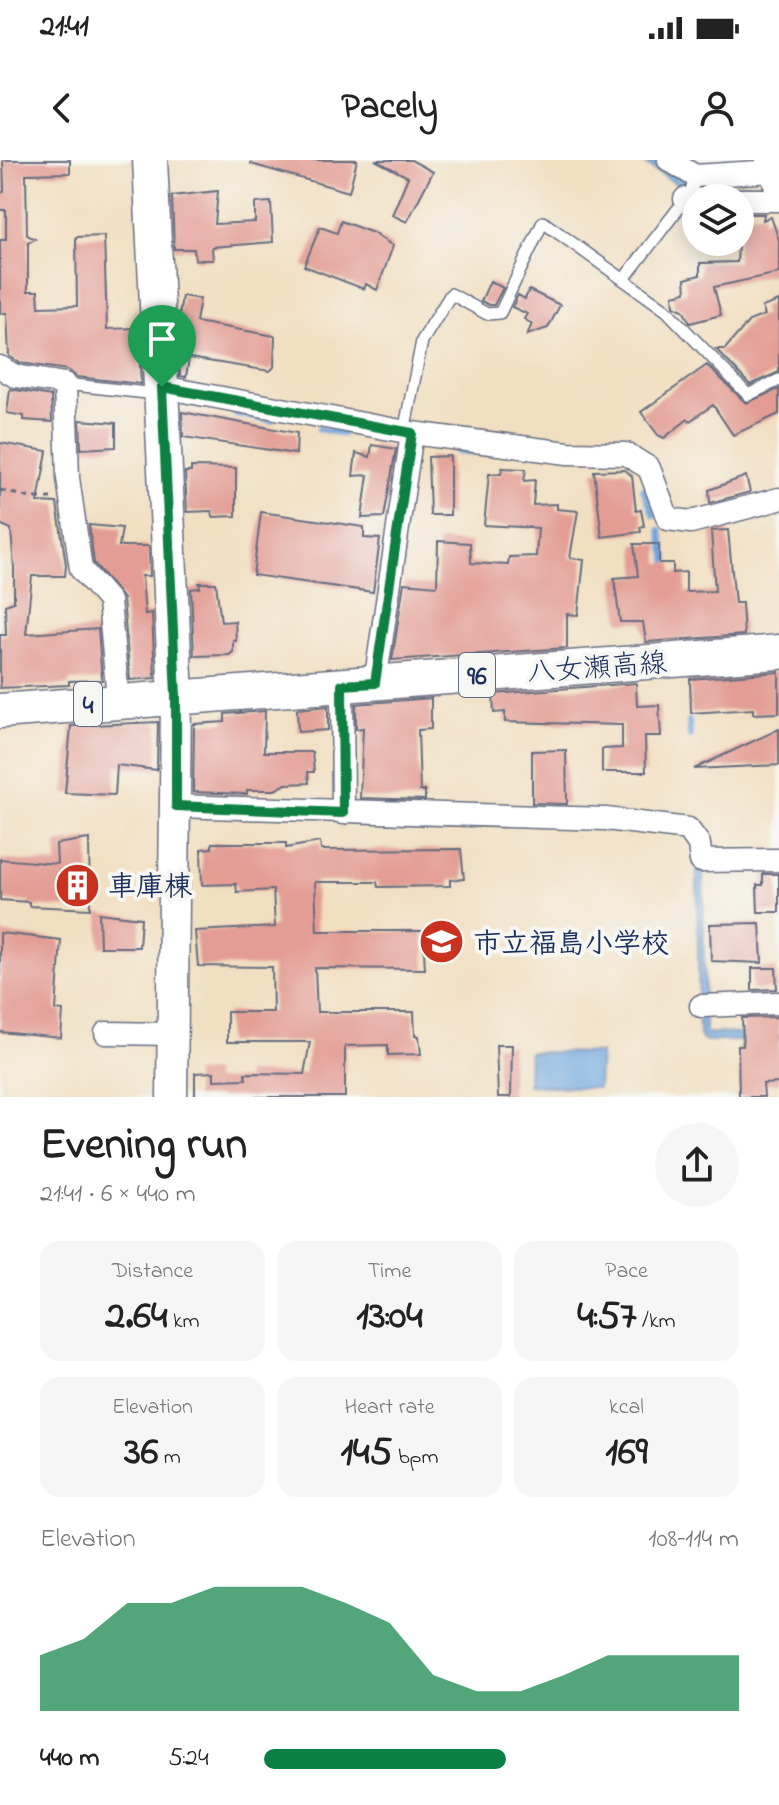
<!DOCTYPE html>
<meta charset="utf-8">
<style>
:root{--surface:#fff;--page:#f6f6f6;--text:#222;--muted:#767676;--accent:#0b8043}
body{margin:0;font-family:"Indie Flower","Klee One",sans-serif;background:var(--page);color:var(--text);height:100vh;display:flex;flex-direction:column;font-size:30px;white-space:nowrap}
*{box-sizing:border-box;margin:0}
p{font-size:26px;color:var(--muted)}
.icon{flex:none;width:44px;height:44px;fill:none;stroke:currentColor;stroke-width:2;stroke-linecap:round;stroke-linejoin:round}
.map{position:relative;height:937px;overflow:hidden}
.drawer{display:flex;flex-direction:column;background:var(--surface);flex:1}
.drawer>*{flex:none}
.controls{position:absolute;left:682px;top:24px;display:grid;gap:16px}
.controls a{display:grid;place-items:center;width:72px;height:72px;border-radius:50%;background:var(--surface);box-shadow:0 4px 20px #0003;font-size:40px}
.pin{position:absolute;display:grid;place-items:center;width:68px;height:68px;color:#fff;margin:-82px -34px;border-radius:50% 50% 50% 0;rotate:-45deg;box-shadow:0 0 8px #0007}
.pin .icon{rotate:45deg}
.round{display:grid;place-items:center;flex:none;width:84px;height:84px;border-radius:42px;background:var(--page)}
.overview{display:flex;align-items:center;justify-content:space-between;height:136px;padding:0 40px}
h1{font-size:44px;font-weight:700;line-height:60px}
.metrics{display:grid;grid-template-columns:repeat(3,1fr);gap:12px;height:136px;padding:8px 40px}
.metrics div{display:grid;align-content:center;border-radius:20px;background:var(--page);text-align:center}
.metrics b{font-size:40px;font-weight:700}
.metrics small{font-size:22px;font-weight:400}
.metrics p{font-size:22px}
.chart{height:224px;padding:16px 40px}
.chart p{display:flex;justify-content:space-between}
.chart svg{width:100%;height:144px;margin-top:8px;fill:var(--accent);opacity:.7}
ul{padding:0 40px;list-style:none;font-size:26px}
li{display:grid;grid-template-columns:128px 96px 1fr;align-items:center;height:60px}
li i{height:20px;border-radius:10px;background:var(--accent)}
.status{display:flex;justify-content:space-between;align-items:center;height:56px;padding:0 40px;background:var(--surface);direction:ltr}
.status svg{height:22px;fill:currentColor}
header{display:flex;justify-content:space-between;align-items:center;height:104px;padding:0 40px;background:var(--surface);font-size:36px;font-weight:700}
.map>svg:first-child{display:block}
.water{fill:#6da5dc;stroke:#446a9d;stroke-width:2}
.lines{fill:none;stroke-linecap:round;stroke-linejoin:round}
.stream{stroke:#6da5dc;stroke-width:6}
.building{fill:#e39d94}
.lane-casing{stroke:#666d81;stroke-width:14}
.street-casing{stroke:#666d81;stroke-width:25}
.secondary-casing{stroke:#666d81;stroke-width:33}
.primary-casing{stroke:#666d81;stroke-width:37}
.path{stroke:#666d81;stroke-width:3;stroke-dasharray:6 6;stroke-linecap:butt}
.lane{stroke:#fff;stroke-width:11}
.street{stroke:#fff;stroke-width:22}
.secondary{stroke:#fff;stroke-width:30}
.primary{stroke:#fff;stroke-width:34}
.route-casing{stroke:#fff;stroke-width:16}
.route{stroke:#0b8043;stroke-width:10}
.labels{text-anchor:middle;stroke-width:8;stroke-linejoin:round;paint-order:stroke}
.shield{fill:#f6f6f2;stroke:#5d6b8a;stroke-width:2}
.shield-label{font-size:26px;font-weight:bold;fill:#1b2f5e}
.street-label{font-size:28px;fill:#1b2f5e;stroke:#f6f6f2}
.poi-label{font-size:28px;font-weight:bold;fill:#1b2f5e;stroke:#f6f6f2;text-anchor:start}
</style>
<div class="status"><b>21:41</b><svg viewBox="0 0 49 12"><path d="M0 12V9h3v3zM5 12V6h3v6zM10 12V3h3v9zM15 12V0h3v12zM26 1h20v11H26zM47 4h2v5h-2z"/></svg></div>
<header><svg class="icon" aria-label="back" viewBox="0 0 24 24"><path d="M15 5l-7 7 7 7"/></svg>Pacely<svg class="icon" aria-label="person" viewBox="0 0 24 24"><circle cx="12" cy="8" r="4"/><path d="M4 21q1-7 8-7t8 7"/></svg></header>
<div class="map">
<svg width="779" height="937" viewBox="0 0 779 937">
<rect width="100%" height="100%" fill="#f6f6f2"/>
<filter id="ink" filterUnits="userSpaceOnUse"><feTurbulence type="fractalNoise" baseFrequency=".0125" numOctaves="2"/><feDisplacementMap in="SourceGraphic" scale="16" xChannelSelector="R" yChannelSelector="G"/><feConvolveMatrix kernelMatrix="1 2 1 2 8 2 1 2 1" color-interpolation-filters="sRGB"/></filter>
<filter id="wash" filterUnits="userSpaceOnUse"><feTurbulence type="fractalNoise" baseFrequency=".006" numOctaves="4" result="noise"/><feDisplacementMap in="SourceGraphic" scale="32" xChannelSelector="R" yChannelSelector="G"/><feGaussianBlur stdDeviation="1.8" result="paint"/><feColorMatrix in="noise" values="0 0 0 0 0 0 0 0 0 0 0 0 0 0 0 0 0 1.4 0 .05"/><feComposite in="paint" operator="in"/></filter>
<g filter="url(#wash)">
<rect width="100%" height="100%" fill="#f1dfc1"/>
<path class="water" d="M639,0H651L695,27L759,23V28L685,29Z
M697,710H703L705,873L779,875V881H704L699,875Z
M529,892L600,893L598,928L528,925Z"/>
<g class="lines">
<path class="stream" d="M236,254L272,261
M319,269L343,274
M457,291L490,294
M643,329L654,355
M660,370L667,400
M689,561L690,576"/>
</g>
<g id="blocks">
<path class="building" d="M3,0H70V13L26,14L27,75L35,79L28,83V131H38L39,147L77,146L76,77L104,76L107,169L138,168L141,224L77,217L68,210L20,203L9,196L7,153H0V80H6V50H0V34L4,31Z
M252,0H357L349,32L251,4Z
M375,0H411L433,12L407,62L392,55L408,17Z
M218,31L215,64L255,62V43L271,42L273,82L212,87L213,100H195L194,89H174L172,36Z
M740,54H764L763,60L771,57L779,80V113L714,127L721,155L690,163L683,150L674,146L673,135L686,132L685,119L700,115V103L737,102Z
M341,61L373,73L393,86L377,130L366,124L364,129L304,106L320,67L337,73Z
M490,121L503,128L494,145H489L481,141Z
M529,130L560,145L548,168L527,175L532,164L524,159L527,154L512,147L518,135L525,139Z
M182,136L200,139L196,162L275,176L274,207L270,211L189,198L186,217L180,216L178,163Z
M779,141V212L750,225L716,189H725L749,161L765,155L762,147Z
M707,205L746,243L779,229V254L733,275L713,245L690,261L688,259L664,278L658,275L641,252Z
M10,229L51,236L52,262L24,260V256L7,253Z
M182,252L297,273L296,294L183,277Z
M80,260L116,263V287L81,289Z
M0,283L47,291L38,342L57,343L66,405L65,416H32L26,474L98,469L102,520L69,521V525L0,528V475H6L5,445L14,442V408L11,369L0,364Z
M372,285L396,289L384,357L362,358L368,315L353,316L356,293L370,297Z
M450,296V355H430L428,297Z
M191,307L236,308V356L213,357L212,351L187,352L185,312H191Z
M502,308L526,309L524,321L535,320L533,345L557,344V349L578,351L570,398L584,400L578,455L567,454V488L392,500L404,423L437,426L438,381L470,383L471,403L508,405L509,397L536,396L538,368L484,365L489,314H501Z
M625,310L632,316L636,351L641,350L644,366L640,367L641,372L602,377L594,311Z
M746,316L750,332L710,343L709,330Z
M261,352L364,367V378L380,379L373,432L253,415Z
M89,365L122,368L119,386H149L150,416H142L145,454L152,453L155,518L130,520L123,439L94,403Z
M728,370L735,443H742L744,475L646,482L643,462H620L614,418L638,416L634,384H659V403H673V413L686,412V432L715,431L711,371Z
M199,423H216L221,462L235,461L236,481L233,480V492L229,495L194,496L191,429L200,428Z
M779,512V553L753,554V549L691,553L690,519Z
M636,523L637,546L659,545L661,576H645L646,612H602V589L622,588V565L505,562V552L494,553L493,534Z
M431,538V569L418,570L420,631H425V640L360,638L363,568L356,569V544Z
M328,546V570L298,572L297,549Z
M265,551L264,592H312L314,612H308L309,623L286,624L275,630H247V634L193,632L194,564L225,562V554Z
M158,562L157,610L117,605L115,635L65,633L71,566Z
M779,569V605L694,609Z
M566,590L567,644L532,643V591Z
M89,679L90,749L29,746V742L0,740V699L57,704L56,684Z
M320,682L321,690L461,689L464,719L450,720V726L378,727L377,722H315L317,771H423L425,809L315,808L317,852H414L415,876H419L421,894L388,895V885L345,886V937H195V913L214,912V920L246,919L245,913L304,914L310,882H227V852H273L272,807L198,806L195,771L275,767L273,730L237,732L236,724L202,725L201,689L212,688V683H286V688Z
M763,714H779V752H758L757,725H763Z
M99,753L141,758L139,787H100Z
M760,763L762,803L711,801L710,764Z
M0,773L61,780L56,850L63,851L61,878L0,872Z
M752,808H776L777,829L752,830Z
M779,857V923L763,924L764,937H739L738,886H743L742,858Z
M496,885H512L511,937H498Z"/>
</g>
</g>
<g filter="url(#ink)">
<use href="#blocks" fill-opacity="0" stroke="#666d81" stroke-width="2"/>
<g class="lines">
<defs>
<path id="lane" d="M624,119L691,32L695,16
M65,224L156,234
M404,272L422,181L451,134L487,154L500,153L543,62L666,150L748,235L779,220"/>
<path id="street" d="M669,0L695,16L774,11
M685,39H696
M740,40H779
M0,207L15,216L65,224L68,318L81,409L109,441L117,528
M162,227L412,273L568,293L626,294L649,308L668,359L691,362L779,339
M375,523L412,273
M342,525L343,653
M176,646L606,659L688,669L699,684L701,701L779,700
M701,846L779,843
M106,873L173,874"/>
<path id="secondary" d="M771,0L779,24
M172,937L176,536"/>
<path id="primary" d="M150,0L176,536
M0,551L779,492"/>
</defs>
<use href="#lane" class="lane-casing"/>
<use href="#street" class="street-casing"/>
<use href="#secondary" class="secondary-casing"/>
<use href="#primary" class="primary-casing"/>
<path class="path" d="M0,330L31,338H51"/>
<use href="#lane" class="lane"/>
<use href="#street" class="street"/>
<use href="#secondary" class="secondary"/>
<use href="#primary" class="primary"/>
</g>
</g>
<g class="lines" filter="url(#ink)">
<defs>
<path id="route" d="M162,227L412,273L375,523L342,525L343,653L176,646V536Z"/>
</defs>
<use href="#route" class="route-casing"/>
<use href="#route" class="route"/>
</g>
<defs>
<symbol id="building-disc" viewBox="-11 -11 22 22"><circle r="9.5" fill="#c8321e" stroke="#f6f6f2"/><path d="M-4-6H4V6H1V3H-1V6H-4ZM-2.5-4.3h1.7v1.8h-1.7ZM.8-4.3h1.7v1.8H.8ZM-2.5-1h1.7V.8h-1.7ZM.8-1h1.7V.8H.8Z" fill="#fff"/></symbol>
<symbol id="school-disc" viewBox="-11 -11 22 22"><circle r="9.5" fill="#c8321e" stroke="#f6f6f2"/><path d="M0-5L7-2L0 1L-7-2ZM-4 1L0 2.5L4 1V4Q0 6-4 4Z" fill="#fff"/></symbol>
</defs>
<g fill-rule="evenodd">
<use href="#building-disc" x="52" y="700" width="51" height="51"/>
<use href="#school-disc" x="416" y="756" width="51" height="51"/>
</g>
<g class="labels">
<g class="shield">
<rect x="459" y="493" width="36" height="44" rx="6"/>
<rect x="74" y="522" width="28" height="44" rx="6"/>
</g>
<g class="shield-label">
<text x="477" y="524">96</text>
<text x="88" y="553">4</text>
</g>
<g class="street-label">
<text transform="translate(597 506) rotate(-4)" y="10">八女瀬高線</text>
</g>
<g class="poi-label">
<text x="108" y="735">車庫棟</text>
<text x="473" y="792">市立福島小学校</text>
</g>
</g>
</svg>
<div class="controls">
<a><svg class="icon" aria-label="layers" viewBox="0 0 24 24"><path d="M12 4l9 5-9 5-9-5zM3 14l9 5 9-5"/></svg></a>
</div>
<div class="pin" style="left:162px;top:227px;background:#1e9e55"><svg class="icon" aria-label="arrive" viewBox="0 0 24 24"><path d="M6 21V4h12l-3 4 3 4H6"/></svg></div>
</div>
<section class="drawer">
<div class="overview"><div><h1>Evening run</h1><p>21:41 · 6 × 440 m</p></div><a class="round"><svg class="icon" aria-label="share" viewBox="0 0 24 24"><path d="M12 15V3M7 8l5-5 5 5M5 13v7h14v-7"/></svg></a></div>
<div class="metrics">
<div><p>Distance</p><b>2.64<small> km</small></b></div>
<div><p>Time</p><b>13:04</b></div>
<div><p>Pace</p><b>4:57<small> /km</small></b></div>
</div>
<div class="metrics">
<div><p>Elevation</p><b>36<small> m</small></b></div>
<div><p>Heart rate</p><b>145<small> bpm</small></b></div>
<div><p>kcal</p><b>169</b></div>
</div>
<div class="chart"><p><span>Elevation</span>108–114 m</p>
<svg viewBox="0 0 160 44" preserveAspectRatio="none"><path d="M0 44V27L10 22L20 11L30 11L40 6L50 6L60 6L70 11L80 17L90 33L100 38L110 38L120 33L130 27L140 27L150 27L160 27V44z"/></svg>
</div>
<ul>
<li><b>440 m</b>5:24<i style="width:51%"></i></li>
</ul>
</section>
